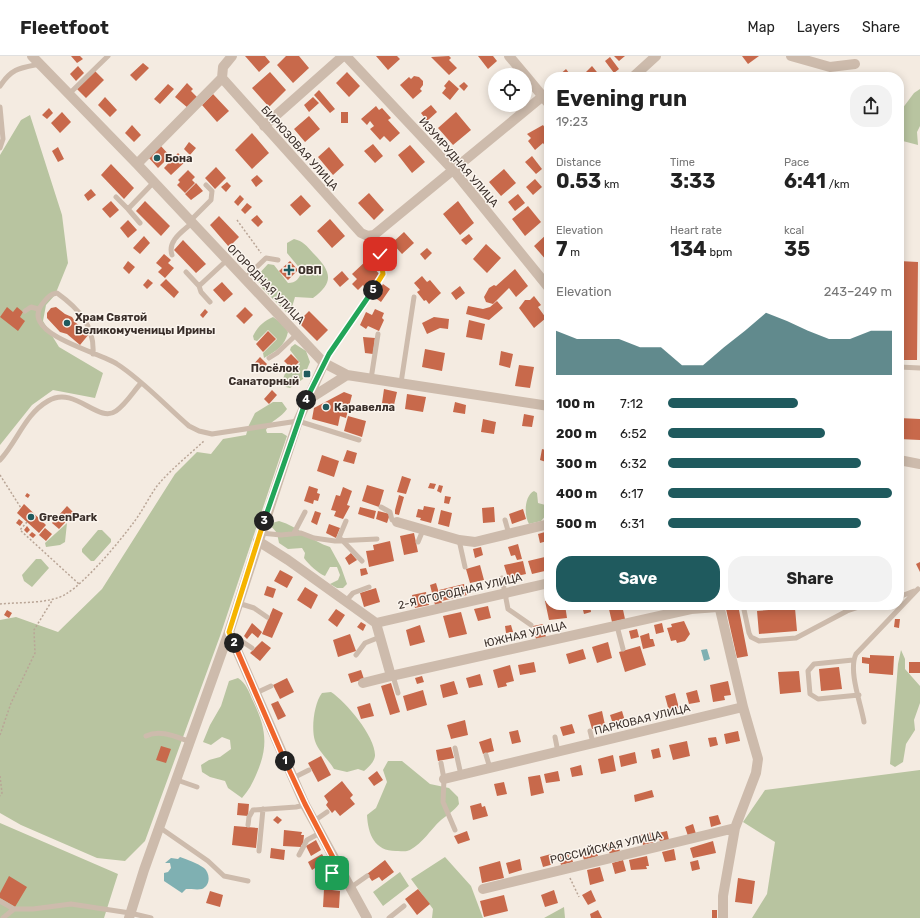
<!DOCTYPE html>
<meta charset="utf-8">
<style>
:root{--surface:#fff;--page:#f2f2f2;--text:#222;--muted:#767676;--line:#e0e0e0;--accent:#1f5a5e}
body{margin:0;font-family:Rubik,sans-serif;background:var(--page);color:var(--text);height:100vh;display:flex;flex-direction:column;font-size:15px;white-space:nowrap}
*{box-sizing:border-box;margin:0}
p{font-size:13px;color:var(--muted)}
.icon{flex:none;width:22px;height:22px;fill:none;stroke:currentColor;stroke-width:2;stroke-linecap:round;stroke-linejoin:round}
.map{position:relative;flex:1;overflow:hidden}
.details{position:absolute;left:544px;top:16px;width:360px;height:538px;display:flex;flex-direction:column;background:var(--surface);border-radius:16px;box-shadow:0 2px 10px #0003}
.details>*{flex:none}
.tools{position:absolute;left:488px;top:12px;display:grid;gap:8px}
.tools a{display:grid;place-items:center;width:44px;height:44px;border-radius:50%;background:var(--surface);box-shadow:0 2px 10px #0003;font-size:20px}
.pin{position:absolute;display:grid;place-items:center;width:34px;height:34px;color:#fff;margin:-17px;border-radius:8px;box-shadow:0 2px 6px #0006}
.km{position:absolute;width:20px;height:20px;margin:-10px;border-radius:50%;background:#222;color:#fff;font-size:11px;line-height:20px;text-align:center}
.round{display:grid;place-items:center;flex:none;width:42px;height:42px;border-radius:16px;background:var(--page)}
.overview{display:flex;align-items:center;justify-content:space-between;height:68px;padding:0 12px}
h1{font-size:22px;font-weight:700;line-height:30px}
.figures{display:grid;grid-template-columns:repeat(3,1fr);gap:6px;height:68px;padding:4px 12px}
.figures div{display:grid;align-content:center}
.figures b{font-size:20px;font-weight:700}
.figures small{font-size:11px;font-weight:400}
.figures p{font-size:11px}
.chart{height:112px;padding:8px 12px}
.chart p{display:flex;justify-content:space-between}
.chart svg{width:100%;height:72px;margin-top:4px;fill:var(--accent);opacity:.7}
.button{display:flex;gap:8px;margin-top:auto;padding:8px 12px}
.button a{flex:1;height:46px;border-radius:16px;background:var(--accent);color:#fff;font-size:16px;font-weight:700;line-height:46px;text-align:center}
.button a+a{background:var(--page);color:var(--text)}
ul{padding:0 12px;list-style:none;font-size:13px}
li{display:grid;grid-template-columns:64px 48px 1fr;align-items:center;height:30px}
li i{height:10px;border-radius:5px;background:var(--accent)}
header{display:flex;align-items:center;gap:24px;box-sizing:border-box;height:56px;padding:0 20px;background:var(--surface);border-bottom:1px solid var(--line)}
header strong{font-size:19px}
nav{display:flex;gap:22px;margin-inline-start:auto;font-size:14px}
.map>svg:first-child{display:block}
.green{fill:#b8c4a0}
.water{fill:#7fb0b2}
.building{fill:#c8694b}
.lines{fill:none;stroke-linecap:round;stroke-linejoin:round}
.path{stroke:#b9a596;stroke-width:1.5;stroke-dasharray:2 2;stroke-linecap:butt}
.lane{stroke:#cdbbac;stroke-width:5}
.street{stroke:#cdbbac;stroke-width:10}
.split-1-casing{stroke:#fff;stroke-width:8}
.split-2-casing{stroke:#fff;stroke-width:8}
.split-3-casing{stroke:#fff;stroke-width:8}
.split-4-casing{stroke:#fff;stroke-width:8}
.split-5-casing{stroke:#fff;stroke-width:8}
.split-6-casing{stroke:#fff;stroke-width:8}
.split-1{stroke:#f0652b;stroke-width:5}
.split-2{stroke:#f0652b;stroke-width:5}
.split-3{stroke:#f5b400;stroke-width:5}
.split-4{stroke:#22a559;stroke-width:5}
.split-5{stroke:#22a559;stroke-width:5}
.split-6{stroke:#f5b400;stroke-width:5}
.poi-dot{fill:#1f5a5e;stroke:#fbf5ee;stroke-width:1.5}
.labels{text-anchor:middle;stroke-width:3;stroke-linejoin:round;paint-order:stroke}
.street-label{font-size:11px;fill:#3b302b;stroke:#fbf5ee}
.poi-label{font-size:11px;font-weight:bold;fill:#3b302b;stroke:#fbf5ee;text-anchor:start}
</style>
<header>
<strong>Fleetfoot</strong>
<nav><a>Map</a><a>Layers</a><a>Share</a></nav>
</header>
<div class="map">
<svg width="920" height="862" viewBox="0 0 920 862">
<rect width="100%" height="100%" fill="#f4ebe1"/>
<path class="green" d="M920,33V70L917,76L918,89L899,84V57L914,37Z
M30,59L62,159L68,207L55,239L46,249L43,265L59,291L103,317L95,342L53,334L32,349L0,389V99L21,64Z
M294,183C303,185 307,190 313,197C331,215 335,226 313,242L295,241L292,251L286,256L262,232L256,221L268,208L274,209L288,227C296,227 299,223 302,215L287,197V187Z
M273,261L283,268L288,276C285,290 276,295 264,302L263,297L277,283L268,274L257,285L254,284L253,280C258,270 264,265 273,261Z
M295,288L306,295L310,306L303,323L290,332L286,331L283,327C283,322 284,318 288,314H292L300,307L290,294L291,291Z
M273,346H282L287,353C281,362 271,364 266,374L267,377H282L287,380L220,580L145,785L125,805L97,802L21,769L0,757V564L16,561L58,576L102,533L175,418L197,396L211,398L223,383L246,379L249,369L255,357Z
M534,435L537,437L538,447L549,450V456L541,465L529,468C524,460 524,440 534,435Z
M279,465C299,471 311,485 330,491L341,511L347,528L343,532H337L330,528L338,524L340,519L337,511H330L325,520C318,517 309,509 304,502L305,497L302,492L288,493L279,487L277,477L271,470L272,467Z
M67,467L65,486L60,489L46,491L45,487Z
M98,474H102L111,483V486L94,505H91L82,496V493Z
M36,503H41L49,512L32,531L24,525L22,519Z
M901,594L905,603V613L920,630V647L914,664L915,674L906,688L903,706L895,711L890,708L898,608Z
M238,622C246,627 249,636 253,645C266,672 269,690 256,719C252,728 249,734 242,742L228,732L225,725L210,721L202,716L201,709L209,704L220,701L231,693L230,684L222,681L211,689L203,686L210,669L221,650L229,625Z
M331,636C346,646 376,681 375,700C374,706 369,711 364,715L358,713L347,716L334,713C329,704 318,695 315,685C311,673 314,647 322,637Z
M388,705H402L430,728L449,732L458,741L459,748C454,755 447,759 441,764C430,774 423,787 410,794C406,796 402,795 398,795C375,796 368,779 367,759L376,752L387,726L383,714Z
M920,714V862H752L767,838L775,786L743,766L765,734Z
M0,767L118,818L104,862H0Z
M445,801L471,830L483,862H432L433,853L411,823Z
M400,816L409,830L383,850L373,836Z
M564,851L565,862H544Z"/>
<path class="water" d="M707,593L710,603L704,605L701,594Z
M180,801C188,804 197,807 204,812C210,817 211,829 202,833C198,834 191,833 186,833L182,837L164,825V817L168,816L171,812L170,807H165L171,802L178,803Z"/>
<path class="building" d="M71,0H80L83,3L77,7Z
M245,0H265L270,6L259,16Z
M286,0H299L309,12L293,27L277,9Z
M376,0H397L400,3L388,14Z
M449,0L451,2L449,4L457,12L449,19L431,1Z
M478,0H493L497,5L488,13Z
M614,0H625L619,5Z
M742,0H759L748,8Z
M610,1L619,13L614,17L605,5Z
M143,7L149,12L136,25L130,19Z
M78,10L84,17L76,25L70,18Z
M592,10L601,21H577L582,16L584,18Z
M566,13L572,21H557Z
M95,15L104,24L86,42L77,33Z
M270,16L286,34L269,51L252,32Z
M347,16L360,30L349,41L336,27Z
M414,20L419,21L423,25V29L420,33L422,35L413,43L400,29L409,21L411,23Z
M449,24L459,33L450,44L442,37L446,32L444,30Z
M464,26L468,30L464,35L459,30Z
M187,27L193,33L191,35L198,42L188,52L175,41Z
M168,28L174,33L160,48L154,43Z
M319,34L335,53L330,57L314,39Z
M213,38L229,55L217,66L202,49Z
M105,41L117,54L110,61L98,49Z
M313,41L319,47L309,56L304,49Z
M431,49L437,56L427,65L421,57Z
M376,50L379,54L382,52L391,62L388,64L400,77L390,86L384,80L380,84L370,73L374,70L370,65L367,69L361,63Z
M49,52L53,57L47,63L42,59Z
M62,56L71,66L60,77L51,67Z
M341,56H348V67H341Z
M456,56L471,74L453,89L438,72Z
M309,60L320,73L305,86L294,73Z
M132,69L141,79L134,86L125,77Z
M543,69L549,78V87L545,90L543,87L535,94L528,85L531,82L527,78Z
M252,77L269,97L252,113L235,94Z
M189,86L196,92L190,99L184,93Z
M373,88L383,100L375,107L364,95Z
M160,89L170,100L158,112L148,101Z
M410,89L425,106L412,117L398,99Z
M58,91L64,103L58,106L52,95Z
M329,91L344,109L333,119L318,101Z
M178,97L186,105L171,119L164,112Z
M532,100L542,113L536,118L525,106Z
M111,108L134,132L124,143L101,119Z
M216,111L226,122L215,133L205,122Z
M504,113L516,127L501,140L489,126Z
M188,114L195,121L192,124L195,127L185,137L177,129L180,126L178,124Z
M257,119L263,125L256,131L251,124Z
M535,123L542,131L533,139L526,131Z
M227,126L231,130L226,136L221,131Z
M196,127L203,135L191,144L185,138Z
M91,133L96,139L88,145L84,139Z
M369,137L384,154L374,164L358,147Z
M518,138L525,147L515,155L508,146Z
M240,139L244,143L238,150L234,146Z
M301,139L311,150L300,160L290,149Z
M111,145L119,154L110,162L102,153Z
M145,145L170,170L161,180L136,155Z
M458,145L474,167L460,179L443,158Z
M247,147L252,151L245,158L241,154Z
M528,150L541,166L525,180L512,163Z
M257,159L263,166L258,171L251,164Z
M219,160L239,181L229,191L210,169Z
M330,163L345,180L332,192L317,175Z
M128,164L137,174L128,182L120,172Z
M404,176L414,187L402,198L392,187Z
M548,177L549,204L547,205L534,190Z
M469,178L473,183L466,189L461,184Z
M144,180L150,187L140,198L133,192Z
M183,184L206,208L196,217L174,194Z
M486,188L501,202L487,217L473,203Z
M427,192L432,197L425,204L420,198Z
M164,198L171,204L168,207L174,212L165,222L158,216L162,212L156,207Z
M367,204L380,219L366,233L363,229L358,234L352,228L357,223L352,218Z
M128,205L135,211L129,218L123,212Z
M290,205L298,214L288,224L279,215Z
M899,205L918,206L917,304H899Z
M515,213L528,230L516,241L509,232L493,248L486,246L484,241L489,232L494,229L496,230Z
M342,215L349,223L340,231L333,223Z
M422,220L427,226L430,224L441,237L429,248L426,244L424,245L417,236L420,234L414,227Z
M148,223L153,227L147,233L143,229Z
M166,223L179,236L174,242L160,229Z
M222,226L233,238L224,246L213,234Z
M383,228L390,233L381,246L374,241Z
M460,230L465,237L456,244L451,237Z
M534,240L541,249L538,251L546,262L534,272L519,252L525,244H530Z
M497,245L503,252L489,264L466,258L468,250L483,253L490,251Z
M7,251L13,256L17,251L23,256L20,261L25,265L18,275L0,261Z
M56,251L65,258L72,261L76,267L89,278L80,289L67,278L60,276L47,262V257L51,252Z
M245,251L253,259L244,268L236,260Z
M205,253L208,256L203,262L200,259Z
M375,253L384,257L382,262L384,264L379,275L368,270L366,273L360,269L366,256L372,259Z
M309,255L328,274L317,285L298,266Z
M434,261L449,263L448,273L440,272L427,278L422,267Z
M469,264L485,268L482,284L466,281Z
M268,275L276,283L263,296L256,288Z
M363,281L375,282L373,298L365,297Z
M425,293L445,297L442,315L422,311Z
M501,295L513,298L510,312L499,309Z
M291,298L299,306L292,313L284,305Z
M260,301L267,308L260,316L253,309Z
M519,309L534,311L530,332L515,330Z
M384,333L397,336L394,349L382,347Z
M272,334L277,339L269,348L264,343Z
M344,336L352,339L346,362L340,360L338,370L312,363L314,352Z
M407,338L426,341L423,356L405,353Z
M455,346L466,349L465,358L453,356Z
M524,358L534,360L532,371L522,370Z
M348,360L366,365L362,381L344,375Z
M899,362L920,363V384L899,383Z
M483,363L496,366L494,378L481,376Z
M548,375H549V388L546,387Z
M542,393L549,395V407L540,404Z
M347,394L357,397L354,408L343,405Z
M322,399L339,405L334,421L317,415Z
M402,420L411,423L406,438L397,436Z
M430,427L436,428L434,433L428,432Z
M367,429L384,434L379,451L362,445Z
M439,429L443,430L441,437L437,435Z
M309,430L318,433L317,437L320,438L318,445L314,444L313,448L304,445Z
M343,431L352,435L347,449L350,450L343,463L334,460L336,455L331,454L336,439L340,440Z
M27,437L30,439L28,442L25,440Z
M399,439L404,441L399,459L395,458V454Z
M445,440L451,441L449,448L444,447Z
M24,448L46,469L39,477L17,457Z
M67,450L74,457L59,473L52,467Z
M424,450L435,452L431,467L420,464L421,462L416,461L418,453L423,454Z
M360,451L376,455L374,463L358,458Z
M494,451L495,466L483,467L482,452Z
M523,453L526,463L512,468L509,458Z
M441,454L452,457L449,471L438,468Z
M315,455L321,457L317,469L311,466Z
M378,455L390,458L387,467L376,463Z
M19,463L23,466L20,470L16,467Z
M329,468L340,472L336,482L326,477Z
M27,470L30,474L27,477L24,474Z
M45,472L52,478L46,485L39,479Z
M32,476L36,479L33,482L29,479Z
M545,476L547,485L540,487L538,478Z
M414,477L418,496L404,499L400,480Z
M390,485L394,505L369,511L366,495L374,494L373,489Z
M518,488L522,503L517,504L515,499L511,500L508,491Z
M481,491L483,499L475,502L473,493Z
M351,497L357,504L349,509L345,502Z
M549,500V514L532,518L528,505Z
M523,505L526,518L508,522L504,509Z
M920,506V516L916,508Z
M480,509L484,524L470,527L466,513Z
M366,512L368,518L361,520L360,513Z
M280,514L293,521L287,532L274,525Z
M436,527L442,547L435,549L430,529Z
M464,528L467,539L442,545L439,534Z
M267,530L276,533L273,542L264,539Z
M899,530H903V535H899Z
M305,531L318,539L311,553L297,544Z
M376,532L380,546L364,551L360,537Z
M426,536L429,549L415,552L412,539Z
M549,544V549H565L567,562L549,564L545,545Z
M590,549L591,556L584,558L582,550Z
M608,549H622L625,563L612,566Z
M727,549H738L748,600L737,602L726,553Z
M756,549H778V550L756,552Z
M488,550L491,562L478,565L474,553Z
M273,552L283,557L272,582L262,578Z
M795,552L797,575L759,578L757,555Z
M336,553L345,559L337,571L328,564Z
M7,554L12,557L9,562L4,559Z
M461,556L467,578L449,582L443,560Z
M895,563H900L899,572L894,571Z
M684,565L690,578L685,585L677,587L676,584L671,585L667,572L672,571L671,568Z
M361,566L366,569L363,575L357,571Z
M252,567L262,576L258,582L252,577L247,583L244,580Z
M662,567L664,576L656,578L654,569Z
M543,568L546,581L536,583L533,570Z
M420,569L425,586L410,590L406,574Z
M511,569L513,576L506,577L505,570Z
M637,573L639,581L631,583L629,575Z
M649,577L650,583H653L655,590L643,593L640,580Z
M350,578L356,595L338,601L333,584Z
M262,585L271,592L260,605L250,597Z
M608,586L612,602L597,607L592,591Z
M640,590L646,609L625,616L619,596Z
M583,593L586,603L569,608L566,598Z
M870,599L894,600L893,619L869,617V608L862,607V601L870,602Z
M534,606L536,616L520,619L518,609Z
M909,606H920V617H909Z
M510,609L514,625L506,627L507,630L498,632L493,614Z
M839,611L842,633L821,635L819,613Z
M361,614L364,623L351,627L348,618Z
M799,615L801,636L780,638L778,616Z
M480,618L483,629L469,632L466,622Z
M422,620L424,626L417,628L415,622Z
M287,622L294,636L280,643L273,629Z
M454,625L458,638L443,642L440,629Z
M728,625L731,639L724,640L725,644L713,646L710,629Z
M391,627L400,656L390,659L381,630Z
M423,634L427,649L407,655L403,640Z
M697,634L700,646L689,648L686,637Z
M675,637L679,652L669,655L665,640Z
M278,645L286,660L278,664L271,648Z
M370,647L374,660L361,663L357,651Z
M602,655L605,669L592,673L588,659Z
M622,655L625,665L613,668L610,659Z
M465,664L468,679L451,683L447,669Z
M572,668L575,677L563,680L560,671Z
M518,674L521,686L512,688L509,676Z
M738,675L740,685L726,688L724,678Z
M716,681L718,689L710,691L708,682Z
M491,682L494,695L483,698L479,686Z
M687,685L690,700L673,704L669,689Z
M161,690L171,693L166,707L156,704Z
M451,691L454,702L438,705L436,694Z
M659,692L661,701L653,703L651,694Z
M635,696L637,707L621,711L619,700Z
M613,699L616,715L601,718L598,703Z
M321,700L331,719L318,726L308,707Z
M581,709L583,719L572,721L570,712Z
M377,715L383,724L374,730L368,722Z
M558,715L560,725L546,727L544,718Z
M540,719L544,737L531,740L528,721Z
M342,725L353,739L350,742L355,748L340,760L335,754L332,757L326,749L328,746L324,740Z
M504,726L507,738L497,740L494,728Z
M652,734L654,741L635,746L634,739Z
M238,747L249,748L248,760L237,759Z
M481,747L482,751L485,750L488,760L473,764L470,750Z
M718,759L721,768L711,771L709,761Z
M277,760L282,764L278,768L273,764Z
M693,768L696,778L688,780L685,771Z
M234,770L258,772L256,792L232,789Z
M284,774L302,776L301,779H304L303,789H301V791L283,790Z
M467,775L470,784L458,788L454,780Z
M667,775L669,784L660,786L658,777Z
M652,776L655,786L643,789L640,779Z
M316,784L321,794L311,800L306,790Z
M713,785L716,797L693,802L690,792Z
M618,786L620,796L610,799L607,788Z
M595,790L598,800L584,804L581,794Z
M271,792L285,794L284,804L270,802Z
M674,793L676,804L665,806L662,796Z
M570,796L573,806L561,809L558,799Z
M322,798L326,805L312,814L308,806Z
M551,798L554,808L543,811L540,801Z
M647,800L649,810H646L647,813L631,814L629,804Z
M520,803L522,814L509,818L506,807Z
M385,804L394,816L382,825L379,821L372,825L367,818Z
M623,804L626,815L615,818L612,807Z
M698,804L700,813L692,815L690,806Z
M500,805L504,822L482,827L479,811Z
M600,811L604,825L590,829L587,814Z
M9,820L27,831L15,851L0,842V837Z
M738,822L755,825L752,848L735,846Z
M324,833L340,835L339,852L323,851Z
M418,833L430,848L417,859L405,843Z
M554,834L558,847L545,851L541,839Z
M591,834L596,845L588,849L582,839Z
M210,835L223,839L220,851L206,847Z
M504,839L508,855L484,861L480,845Z
M598,854L602,862H591L590,858Z
M712,854H717V862H712Z"/>
<g class="lines">
<path class="path" d="M237,164L261,197
M0,419L21,452
M27,466L20,474L79,528
M0,548C19,546 50,548 66,538C86,526 120,485 134,466C143,454 149,441 157,430C171,413 189,399 205,384
M0,679L11,647L35,597L34,574L53,543
M0,720L2,737L0,740
M570,822L579,841"/>
<path class="lane" d="M0,30C12,12 20,12 40,8
M69,38L108,0
M0,51L3,83L0,92
M116,141L128,153L154,126
M128,153L140,167
M190,165L211,144L212,135L206,129
M172,199C167,185 183,175 192,167
M186,216L199,230L227,204
M244,223L266,202L278,204
M199,230L201,236L210,246
M25,255L31,251L38,253
M93,298C95,270 78,252 57,237C50,238 47,242 43,247C17,278 100,296 117,308C142,324 166,350 189,370L199,375L212,378L298,365L359,384
M269,302L277,297L297,278
M324,307L383,218C385,200 373,195 368,180
M899,311L920,312
M371,323L378,278
M401,327L414,241
M0,404C17,386 25,358 48,345C75,329 98,368 116,355C126,348 133,336 141,327
M381,451L390,456L392,464L397,466
M505,464L509,478
M261,477L281,479L301,477L314,482L335,485L377,483
M294,477L305,456
M338,484L346,465
M342,484L362,505
M459,484L465,511
M418,486L423,474
M502,522L508,553L531,569
M546,528L549,541
M899,541L914,535
M346,545L353,537L369,531
M238,547L254,552L267,561
M743,549L749,577L751,581L759,585L796,582L847,555L865,549
M617,570L623,593
M233,586H243L252,592
M356,599L365,587L380,581
M853,604L814,608L808,615L810,638L818,643L859,639
M393,620L398,637
M256,637L271,630
M864,666C861,648 848,615 856,598L918,533
M590,675L593,687
M146,680C161,673 176,681 191,686
M555,681L558,696
M455,692L461,719
M486,699L490,712
M441,707L444,723L443,746L455,774
M293,722L309,714
M177,724L197,731
M314,765L327,756
M248,769L249,761L253,754L296,751L305,749
M159,771L208,805L224,820L248,825
M259,795L263,753
M299,799L307,784L320,777
M327,829V822L339,813
M350,832L367,820
M0,845L14,853
M3,862L14,853H33L71,848L130,857L151,862
M389,862L404,850"/>
<path class="street" d="M32,0L137,108L324,307L347,319L549,350
M346,0L454,115L549,232
M509,0L525,19
M791,0L830,11L855,8
M525,19L549,48
M633,21L656,0
M222,22L361,177L368,180L374,179L543,40
M264,70L343,0
M137,108L222,22L223,11L232,0
M306,345L347,319
M899,404L920,408
M397,466L459,484L475,486L549,468
M258,485L288,504L376,567
M376,567L391,620L691,553L718,551
M376,567L549,527
M229,576L305,749L367,862
M363,627L391,620
M444,723L743,651L719,549
M483,833L735,772
M129,862L144,814L229,576L298,365L324,307
M723,862V840L735,772L756,717L758,703L743,651"/>
</g>
<g class="lines">
<defs>
<path id="split-1" d="M285,705L305,748L339,813L332,817"/>
<path id="split-2" d="M234,587L285,705"/>
<path id="split-3" d="M234,587L229,576L264,465"/>
<path id="split-4" d="M264,465L306,344"/>
<path id="split-5" d="M306,344L329,298L373,234"/>
<path id="split-6" d="M373,234L383,218L380,198"/>
</defs>
<use href="#split-1" class="split-1-casing"/>
<use href="#split-2" class="split-2-casing"/>
<use href="#split-3" class="split-3-casing"/>
<use href="#split-4" class="split-4-casing"/>
<use href="#split-5" class="split-5-casing"/>
<use href="#split-6" class="split-6-casing"/>
<use href="#split-1" class="split-1"/>
<use href="#split-2" class="split-2"/>
<use href="#split-3" class="split-3"/>
<use href="#split-4" class="split-4"/>
<use href="#split-5" class="split-5"/>
<use href="#split-6" class="split-6"/>
</g>
<g class="poi-dot">
<circle cx="157" cy="102" r="4"/>
<path d="M287 208h4v4h4v4h-4v4h-4v-4h-4v-4h4z"/>
<circle cx="67" cy="267" r="4"/>
<rect x="303" y="314" width="8" height="8" rx="2"/>
<circle cx="326" cy="351" r="4"/>
<circle cx="31" cy="461" r="4"/>
</g>
<g class="labels">
<g class="street-label">
<text transform="translate(300 92) rotate(48)" y="4">БИРЮЗОВАЯ УЛИЦА</text>
<text transform="translate(459 106) rotate(49)" y="4">ИЗУМРУДНАЯ УЛИЦА</text>
<text transform="translate(266 228) rotate(46)" y="4">ОГОРОДНАЯ УЛИЦА</text>
<text transform="translate(460 535) rotate(-13)" y="4">2-Я ОГОРОДНАЯ УЛИЦА</text>
<text transform="translate(525 578) rotate(-13)" y="4">ЮЖНАЯ УЛИЦА</text>
<text transform="translate(642 663) rotate(-14)" y="4">ПАРКОВАЯ УЛИЦА</text>
<text transform="translate(606 791) rotate(-13)" y="4">РОССИЙСКАЯ УЛИЦА</text>
</g>
<g class="poi-label">
<text x="165" y="106">Бона</text>
<text x="298" y="218">ОВП</text>
<text x="75" y="265">Храм Святой<tspan x="75" dy="13">Великомученицы Ирины</tspan></text>
<text x="299" y="316" text-anchor="end">Посёлок<tspan x="299" dy="13">Санаторный</tspan></text>
<text x="334" y="355">Каравелла</text>
<text x="39" y="465">GreenPark</text>
</g>
</g>
</svg>
<div class="tools">
<a><svg class="icon" aria-label="locate" viewBox="0 0 24 24"><circle cx="12" cy="12" r="6"/><path d="M12 2v4M12 18v4M2 12h4M18 12h4"/></svg></a>
</div>
<div class="pin" style="left:332px;top:817px;background:#1e9e55"><svg class="icon" aria-label="arrive" viewBox="0 0 24 24"><path d="M6 21V4h12l-3 4 3 4H6"/></svg></div>
<div class="pin" style="left:380px;top:198px;background:#d93025"><svg class="icon" aria-label="check" viewBox="0 0 24 24"><path d="M5 12l5 5 9-10"/></svg></div>
<b class="km" style="left:285px;top:705px">1</b>
<b class="km" style="left:234px;top:587px">2</b>
<b class="km" style="left:264px;top:465px">3</b>
<b class="km" style="left:306px;top:344px">4</b>
<b class="km" style="left:373px;top:234px">5</b>
<section class="details">
<div class="overview"><div><h1>Evening run</h1><p>19:23</p></div><a class="round"><svg class="icon" aria-label="share" viewBox="0 0 24 24"><path d="M12 15V3M7 8l5-5 5 5M5 13v7h14v-7"/></svg></a></div>
<div class="figures">
<div><p>Distance</p><b>0.53<small> km</small></b></div>
<div><p>Time</p><b>3:33</b></div>
<div><p>Pace</p><b>6:41<small> /km</small></b></div>
</div>
<div class="figures">
<div><p>Elevation</p><b>7<small> m</small></b></div>
<div><p>Heart rate</p><b>134<small> bpm</small></b></div>
<div><p>kcal</p><b>35</b></div>
</div>
<div class="chart"><p><span>Elevation</span>243–249 m</p>
<svg viewBox="0 0 160 44" preserveAspectRatio="none"><path d="M0 44V17L10 22L20 22L30 22L40 27L50 27L60 38L70 38L80 27L90 17L100 6L110 11L120 17L130 22L140 22L150 17L160 17V44z"/></svg>
</div>
<ul>
<li><b>100 m</b>7:12<i style="width:58%"></i></li>
<li><b>200 m</b>6:52<i style="width:70%"></i></li>
<li><b>300 m</b>6:32<i style="width:86%"></i></li>
<li><b>400 m</b>6:17<i style="width:100%"></i></li>
<li><b>500 m</b>6:31<i style="width:86%"></i></li>
</ul>
<div class="button"><a>Save</a><a>Share</a></div>
</section>
</div>
